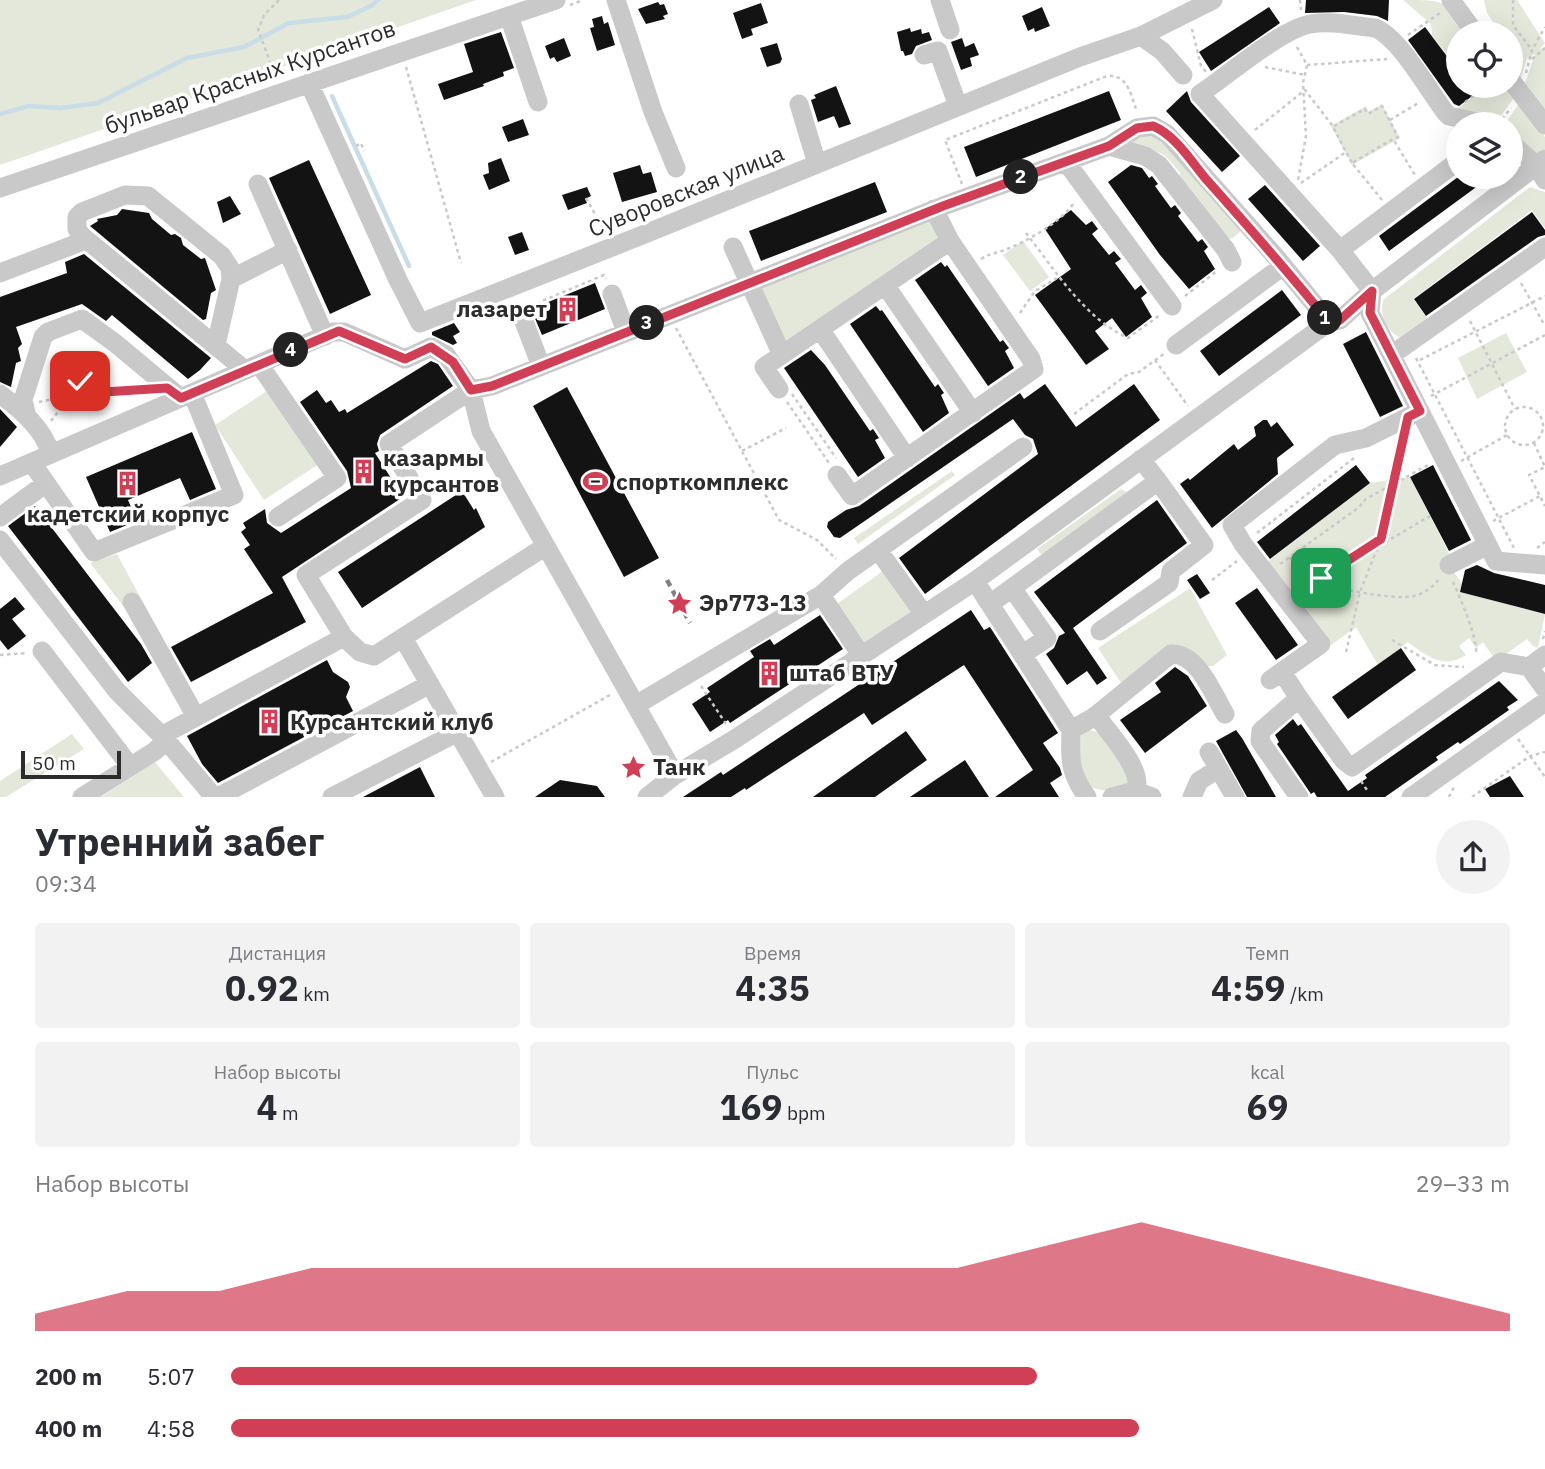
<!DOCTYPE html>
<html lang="ru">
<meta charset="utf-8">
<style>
:root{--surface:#fff;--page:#f2f2f3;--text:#2b2b33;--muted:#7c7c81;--accent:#d13f56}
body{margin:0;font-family:"IBM Plex Sans",sans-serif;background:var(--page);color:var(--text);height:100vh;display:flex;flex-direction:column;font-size:26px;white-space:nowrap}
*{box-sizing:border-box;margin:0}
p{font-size:23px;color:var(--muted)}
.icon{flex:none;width:38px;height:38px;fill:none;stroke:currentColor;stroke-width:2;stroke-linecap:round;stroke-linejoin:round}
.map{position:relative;height:797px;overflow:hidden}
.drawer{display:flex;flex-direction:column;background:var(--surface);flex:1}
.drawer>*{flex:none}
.buttons{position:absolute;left:1446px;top:21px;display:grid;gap:14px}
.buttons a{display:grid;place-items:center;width:77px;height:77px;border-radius:50%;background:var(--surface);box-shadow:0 7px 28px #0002;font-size:35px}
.scale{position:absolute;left:21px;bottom:18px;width:100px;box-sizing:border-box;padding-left:7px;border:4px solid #2c2c2c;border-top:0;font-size:19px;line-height:24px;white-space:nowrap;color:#2c2c2c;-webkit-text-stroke:5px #fff;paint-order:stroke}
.pin{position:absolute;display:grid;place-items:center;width:60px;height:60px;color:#fff;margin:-30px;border-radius:14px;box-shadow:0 4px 10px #0006}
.km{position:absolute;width:35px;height:35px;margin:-18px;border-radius:50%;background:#222;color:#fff;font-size:19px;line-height:35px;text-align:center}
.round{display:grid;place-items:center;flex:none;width:74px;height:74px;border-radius:37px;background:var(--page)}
.head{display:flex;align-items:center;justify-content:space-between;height:119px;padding:0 35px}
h1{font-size:38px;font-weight:800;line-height:52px}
.metrics{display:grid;grid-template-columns:repeat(3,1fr);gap:10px;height:119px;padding:7px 35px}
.metrics div{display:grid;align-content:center;border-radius:7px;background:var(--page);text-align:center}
.metrics b{font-size:35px;font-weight:800}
.metrics small{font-size:19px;font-weight:400}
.metrics p{font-size:19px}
.chart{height:196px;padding:14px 35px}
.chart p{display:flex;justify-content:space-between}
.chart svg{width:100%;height:126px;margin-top:7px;fill:var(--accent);opacity:.7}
ul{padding:0 35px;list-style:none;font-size:23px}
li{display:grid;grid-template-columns:112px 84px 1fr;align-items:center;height:52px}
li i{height:18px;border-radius:9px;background:var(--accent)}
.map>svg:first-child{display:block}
.green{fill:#e3e8da}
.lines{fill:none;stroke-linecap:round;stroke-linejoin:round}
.stream{stroke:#c8dde6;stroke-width:4.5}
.building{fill:#131313}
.path{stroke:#c9c9c9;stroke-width:2.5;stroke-dasharray:3.5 3.5;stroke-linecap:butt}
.minor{stroke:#c9c9c9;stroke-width:19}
.rail{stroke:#818181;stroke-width:4.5;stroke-dasharray:7 5;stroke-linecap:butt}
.route-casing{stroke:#fff;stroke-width:14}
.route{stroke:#d13f56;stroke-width:9}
.labels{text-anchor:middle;stroke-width:7;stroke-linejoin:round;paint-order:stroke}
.street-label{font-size:23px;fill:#2c2c2c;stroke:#fff}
.poi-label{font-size:23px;font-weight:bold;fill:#2c2c2c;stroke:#fff;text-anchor:start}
</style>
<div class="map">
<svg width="1545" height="797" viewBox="0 0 1545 797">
<rect width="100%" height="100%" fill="#fff"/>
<path class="green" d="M0,0H476L0,165Z
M1403,0C1447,0 1444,0 1472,33H1458V69L1432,35L1431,24Z
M1484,0H1517L1545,43L1540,49L1545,47V121L1522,92L1535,54L1527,58L1518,87L1510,77V51L1520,64L1510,49V33H1500L1487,13Z
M1489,86H1508L1516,95L1495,124L1451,113Z
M1520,102L1545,137V149L1532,159L1510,138V124H1505Z
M1382,104L1400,138L1352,165L1331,126L1366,106L1368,112Z
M1155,134L1243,229L1233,238L1226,239L1179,185L1180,173C1168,158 1162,148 1142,152L1132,144L1133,136Z
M1530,187L1545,192V228L1532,210L1413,299L1430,322L1404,339C1388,335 1379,316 1383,300Z
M930,220L943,239L787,346L760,289Z
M1023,241L1049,277L1030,291L1003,255Z
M1506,333L1527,372L1477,399L1458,358Z
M270,389L319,464L264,500L215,425Z
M952,471L955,475L858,544L854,538Z
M1410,477L1450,555L1446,560L1462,584L1460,592L1545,614L1538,648L1533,646L1527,639L1496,661L1483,642L1476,648L1469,638L1459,646L1466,655C1443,670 1427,656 1408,642L1378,665L1356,627L1331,645L1267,562L1370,483Z
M1121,489L1127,492L1043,557L1037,549Z
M117,554L140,597L124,607L90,563Z
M883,571L912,611L860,646L834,606Z
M1190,588L1227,655L1213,666H1205L1192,654L1123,686L1098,648Z
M1087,729L1100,733L1132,782L1116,793L1088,787L1074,749L1082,731Z
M72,734L84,749L6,797H0V781Z
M155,762L184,797H101Z"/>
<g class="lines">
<path class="stream" d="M332,96L409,266
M0,114L29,106L61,108L98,103L187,58L244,47L289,23L347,17L371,6L378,0"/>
</g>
<path class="building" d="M1306,0H1389L1388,21L1377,16L1344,12L1305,13Z
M658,2L660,5L664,4L668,14L663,16L665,19L646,24L638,9Z
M761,3L768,23L751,29L753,35L742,39L733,13Z
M1042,7L1050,26L1035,32L1034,28L1028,31L1022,16Z
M1269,7L1280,23L1211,71L1199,52Z
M602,16L604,24L608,22L615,45L597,51L590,28L594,27L592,19Z
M1425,27L1458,71V86H1469L1475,94L1459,106L1454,104L1408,40Z
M910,28L911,32L921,29L922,34L929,32L932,40L916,46L912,54L905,56L903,51H901L897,32Z
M501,32L514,68L503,72L504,76L483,84L484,86L444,100L438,84L473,72L464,44Z
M564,38L571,56L557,62L554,57L550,59L545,46Z
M962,38L965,47L974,43L979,55L970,58L972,66L961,70L951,42Z
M777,43L782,59L780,63L767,67L760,48Z
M836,86L851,124L839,128L834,116L818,122L811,100L816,98L814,95Z
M1109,91L1121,120L976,177L964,147Z
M1187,91L1191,102L1240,156L1222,172L1166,111Z
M523,119L529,135L508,142L502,127Z
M501,158L510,181L489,190L483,175L489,173L488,163Z
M309,160L371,295L330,314L269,178Z
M640,165L643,174L651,172L657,192L622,202L613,173Z
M1131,165L1142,168L1149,178L1152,176L1158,184L1155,186L1171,208L1175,205L1181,213L1178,216L1198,242L1202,239L1208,247L1204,251L1215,269L1189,289L1160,255L1108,182Z
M1458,177H1490L1389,251L1379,236Z
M875,182L887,212L761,261L749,231Z
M1265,185L1320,246L1303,261L1248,199Z
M587,187L591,196L585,199L587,203L568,210L562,195Z
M230,196L241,214L223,223L217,202Z
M122,209L149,213L152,219L171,235L175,234L181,238L183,245L201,259L205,258L216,290L211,293L206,319L203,320L90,226L98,221L97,219L117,215Z
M1071,210L1086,225L1092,221L1098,229L1092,234L1109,255L1114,251L1121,259L1115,263L1135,290L1141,285L1147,293L1141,298L1152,317L1126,337L1112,318L1095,331L1109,349L1086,365L1035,295L1071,269L1045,229Z
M1532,212L1545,230V235L1538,237L1426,316L1414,299Z
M522,232L529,250L515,255L508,237Z
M84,254L211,358L200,370L188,379L112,315L106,321L82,304L16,327L22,344L18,348L21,361L16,363L11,387L0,382V297L67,273L65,262Z
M941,262L945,267L947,265L1000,342L1003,340L1009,348L1005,351L1014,368L988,386L915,280Z
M595,283L605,309L542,335L531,309Z
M1282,290L1301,315L1219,376L1200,351Z
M876,306L880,311L882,310L935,387L938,384L944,393L941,395L949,413L923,432L850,324Z
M454,323L460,332L453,336L457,343L453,345L432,335V332Z
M1366,332L1403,406L1380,417L1343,344Z
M811,350L825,365L870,431L873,429L879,438L875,440L885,458L858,477L784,368Z
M431,361L438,364L453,386L380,435L377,444L379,451L375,453L403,497L282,577L306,622L191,682L171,647L273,593L244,549L250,545L241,532L246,528L243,523L265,509L267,523L281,533L351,488L347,471L300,402L317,390L326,403L331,400L339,412L345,409L347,413Z
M1045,384L1076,427L1134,384L1160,420L925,594L899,558L1038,454L1033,439L1025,435L1013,419L840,538L834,537L827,527L828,522L846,510L859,506L1020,393L1024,399Z
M567,387L659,558L624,577L533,406Z
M0,409L17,427L0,447Z
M1263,420H1267L1271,427L1277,422L1294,445L1277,458L1278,474L1212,528L1180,484L1188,478L1190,480L1234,444L1238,450L1256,436L1254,427Z
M192,432L216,489L190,500L180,478L128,500L137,521L110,532L86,477Z
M1356,465L1370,483L1270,559L1257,542Z
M1433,465L1471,540L1449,551L1410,477Z
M462,491L474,510L476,508L485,527L362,608L338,572Z
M1157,500L1187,543L1073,628L1107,678L1097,685L1087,671L1067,685L1046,654L1054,648L1059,636L1065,633L1034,592Z
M35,506L141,644L152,663L128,682L8,526Z
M1477,565L1494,573L1545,585V614L1460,592L1465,570Z
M1197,574L1210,593L1200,599L1187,580Z
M1257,588L1298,645L1276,660L1235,603Z
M15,597L25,609L12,619L26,636L8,650L0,640V609Z
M971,610L984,630L990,627L1058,733L1043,743L1060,768L1062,775L1050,783L1059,797H995L1033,770L964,665L872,725L864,713L746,790L745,788L731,797H683L721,772L723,775Z
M820,615L843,649L730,723L728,720L710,732L692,704L710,692L707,688L754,657L750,651L770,639L774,645Z
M1401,648L1416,670L1348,719L1332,697Z
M327,660L333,672L348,682L350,687L346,697L353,711L218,783L202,764L187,736Z
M1175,667L1188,676L1207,706L1145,753L1120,720L1161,692L1155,683Z
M1499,681L1518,700L1507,707L1509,710L1460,744L1458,742L1436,757L1438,760L1385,797H1317L1314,792L1311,794L1277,744L1279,742L1275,735L1293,719L1298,726L1301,724L1348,791L1367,778L1365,775Z
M1236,730L1242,738L1276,797H1247L1216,741Z
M906,731L927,760L875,797H813Z
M965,760L989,797H910Z
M420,767L435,797H363Z
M1510,776L1524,797H1490L1485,789Z
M560,780L597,786L605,797H535Z"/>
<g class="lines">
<path class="path" d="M1300,0L1301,10
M1513,0V25L1532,50
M570,5L583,0
M1192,29L1201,66L1206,72
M1408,35L1440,13
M1297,47L1307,65L1303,83L1306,136L1298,180
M1532,59L1545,48
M1307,65L1387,59
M406,67L461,263
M1265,67L1305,75
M1526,73L1532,50L1545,27
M276,77L258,30L264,15L279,0
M1465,102L1488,86
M1502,119L1511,108
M1390,120L1420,102
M1334,126L1365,109L1368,114L1382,106L1398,137L1393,139
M1255,130L1305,90L1332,125L1346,152
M356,146L361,143L364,151
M1301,183L1346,152L1352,163
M962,184L945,140L1107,76C1128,74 1131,95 1137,112
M586,198L605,232
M1382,200L1352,163L1393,139L1415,175
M1026,233C1055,270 1084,318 1128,338L1160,315
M981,259C990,253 998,253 1007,249C1028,241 1064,220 1075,201
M1521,283L1545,326
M1185,296L1218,270
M530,306L604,275L606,279
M1020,313L1035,291L1057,278
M1470,321L1515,409
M676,328L779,520L817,540L836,559
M1416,358L1514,548
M1155,360L1188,406
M1420,360L1545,296
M66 392a11 11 0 1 1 22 0a11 11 0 1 1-22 0Z
M84,383L106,355
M88,393L144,389
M792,394L836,458
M1431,396L1545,335
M39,402L66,396
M787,402L829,463
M1505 426a19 19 0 1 1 38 0a19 19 0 1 1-38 0Z
M1074,414L1128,374L1139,372L1165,353
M51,421L68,399
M1534,443L1545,467L1529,475L1545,506
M742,451L786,428
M1461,461L1507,435
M1493,521L1540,496
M1257,533L1354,458
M1379,546L1430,516
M1537,548L1545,542
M1289,558C1308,561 1313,576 1329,584C1343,591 1399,600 1414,596C1425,593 1433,587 1440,578
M1280,564L1358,508L1366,499L1428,465
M1212,580L1237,561
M1453,582C1460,597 1478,639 1476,654
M1311,603L1321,578L1378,540
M1543,639L1545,631
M1392,640L1435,665L1464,667
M1346,652L1360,592L1381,539L1403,437
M0,655L28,653
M701,686L726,724
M1518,739L1545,777
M491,762L610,695
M1361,781L1367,790
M1449,797L1454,787
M1472,797L1530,756L1545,752"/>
<path class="minor" d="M616,0L653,112L676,168
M940,0L950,30
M1451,0L1475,33
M509,16L538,102
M1141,36L1162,51L1183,75
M924,55L938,51L958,106
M1510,79L1545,125
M309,83L398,280L420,323L645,234L1080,57L1141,36L1213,0
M799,104L817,164
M1486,124L1449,116L1445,112C1429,91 1399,37 1375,28C1355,26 1330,20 1310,24C1280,30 1227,76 1200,94L1340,250L1372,291L1370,313L1496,561L1545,565
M1510,142L1537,166L1545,180
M1109,146L1145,156L1159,165L1226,250L1232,262
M1066,162L1172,306
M258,184L325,336
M0,188L556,0
M733,247L782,355
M1340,250L1458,161
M0,273L86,240
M231,279L288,250
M885,285L973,413
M612,294L626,332
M523,319L541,366
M820,329L907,458
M216,345L231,279L230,268L222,256L148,196L125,195L82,212L77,217V229L82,236L245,370
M1176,345L1283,266
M1393,354L1545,247
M259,364L337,478L278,517
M779,389L764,367L950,241
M0,394C21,410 43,428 51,454
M27,417L23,400L43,337L48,332L82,319L115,343L181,398
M32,463L94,552L234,495L192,393
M837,475L852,496L1034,369L1031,359L950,241L934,209
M0,476L333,332H344L405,359L431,347L446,355L471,390L481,431L675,775
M0,517L45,484
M0,540L117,691L166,740L214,797
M878,550L924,614
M1449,565L1488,545
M975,581L1071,730C1070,759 1069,772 1087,797
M1012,588L1047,638L1023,654
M821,595L861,655
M132,602L196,717
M990,604L1158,481L1141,459
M1100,631L1169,583L1171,571L1204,545L1158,481
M344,637L306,575L422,500L389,444L471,390L492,386L943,206L1109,146L1137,128L1153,126L1167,134L1276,257L1329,322
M403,638L495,797
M42,651L130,766
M1529,667L1545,655
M1282,672L1299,698L1261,731L1260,741L1299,797
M1270,680L1321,644L1243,544L1232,525L1335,445L1366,438L1420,411
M1299,698L1344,761L1352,767L1501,662L1529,667L1545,689
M636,705L821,595L848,571L1023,447
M1096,715C1108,732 1146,772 1135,791
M1071,730L1094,717L1171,654C1198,653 1213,694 1225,714
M161,736L344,637L360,652L374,656L546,546
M1209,752L1235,797
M82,797L155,751L166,740
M218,797L430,684
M332,797L458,732
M647,797L675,775L735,739L975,581L1329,322L1340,320L1372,291L1545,159
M1112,797L1135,791L1152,797
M1192,797L1199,781L1218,769
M1411,797L1545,702"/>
<path class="rail" d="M667,580L690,623"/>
</g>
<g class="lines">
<defs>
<path id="route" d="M80,381L86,386L88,393L167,388L181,398L339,331L405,359L431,347L453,362L471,390L492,386L943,206L1109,146L1137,128L1153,126C1175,135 1191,161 1206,179C1248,226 1289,273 1329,322L1340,320L1372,291L1370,313L1420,411L1408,417L1381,539L1321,578"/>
</defs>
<use href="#route" class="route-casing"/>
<use href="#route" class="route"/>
</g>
<defs>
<symbol id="building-bare" viewBox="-9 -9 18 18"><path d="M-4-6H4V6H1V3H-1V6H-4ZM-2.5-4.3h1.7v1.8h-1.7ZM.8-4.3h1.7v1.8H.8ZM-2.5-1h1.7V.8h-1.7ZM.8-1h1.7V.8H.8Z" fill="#d13f56" stroke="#fff" stroke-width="2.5" paint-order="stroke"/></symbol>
<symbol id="stadium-bare" viewBox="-9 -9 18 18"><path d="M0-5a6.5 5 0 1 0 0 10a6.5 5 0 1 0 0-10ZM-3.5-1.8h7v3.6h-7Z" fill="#d13f56" stroke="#fff" stroke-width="2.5" paint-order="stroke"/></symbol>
<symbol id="sight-bare" viewBox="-9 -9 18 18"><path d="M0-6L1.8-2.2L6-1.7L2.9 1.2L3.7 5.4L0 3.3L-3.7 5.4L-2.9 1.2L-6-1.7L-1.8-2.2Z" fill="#d13f56" stroke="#fff" stroke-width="2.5" paint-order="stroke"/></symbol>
</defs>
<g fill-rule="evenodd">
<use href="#building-bare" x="550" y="292" width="35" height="35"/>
<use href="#building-bare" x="346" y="454" width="35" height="35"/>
<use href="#stadium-bare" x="578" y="464" width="35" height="35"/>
<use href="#building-bare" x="110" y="466" width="35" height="35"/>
<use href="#sight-bare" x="662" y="586" width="35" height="35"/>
<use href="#building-bare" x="752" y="656" width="35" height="35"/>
<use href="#building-bare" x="252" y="704" width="35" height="35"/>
<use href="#sight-bare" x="616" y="750" width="35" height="35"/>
</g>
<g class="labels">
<g class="street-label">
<text transform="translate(250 77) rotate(-19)" y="8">бульвар Красных Курсантов</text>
<text transform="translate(686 191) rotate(-22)" y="8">Суворовская улица</text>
</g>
<g class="poi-label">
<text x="547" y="317" text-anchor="end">лазарет</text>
<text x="383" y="466">казармы<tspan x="383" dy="26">курсантов</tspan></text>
<text x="616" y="490">спорткомплекс</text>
<text x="128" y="522" text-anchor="middle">кадетский корпус</text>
<text x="699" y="611">Эр773-13</text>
<text x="789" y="681">штаб ВТУ</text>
<text x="290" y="730">Курсантский клуб</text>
<text x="653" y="775">Танк</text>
</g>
</g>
</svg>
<div class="buttons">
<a><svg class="icon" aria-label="locate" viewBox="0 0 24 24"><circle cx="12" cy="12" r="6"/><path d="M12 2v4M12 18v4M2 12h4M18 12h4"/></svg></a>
<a><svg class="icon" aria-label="layers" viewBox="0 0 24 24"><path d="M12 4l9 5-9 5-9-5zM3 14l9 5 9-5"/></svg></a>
</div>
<div class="scale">50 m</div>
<div class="pin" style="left:1321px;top:578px;background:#1e9e55"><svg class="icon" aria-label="arrive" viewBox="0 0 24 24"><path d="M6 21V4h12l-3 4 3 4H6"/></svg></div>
<div class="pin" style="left:80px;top:381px;background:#d93025"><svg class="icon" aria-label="check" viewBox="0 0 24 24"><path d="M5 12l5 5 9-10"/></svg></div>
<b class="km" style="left:1325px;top:318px">1</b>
<b class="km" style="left:1021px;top:177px">2</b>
<b class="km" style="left:647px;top:323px">3</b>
<b class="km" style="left:291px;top:350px">4</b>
</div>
<section class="drawer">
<div class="head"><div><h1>Утренний забег</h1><p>09:34</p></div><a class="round"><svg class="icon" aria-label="share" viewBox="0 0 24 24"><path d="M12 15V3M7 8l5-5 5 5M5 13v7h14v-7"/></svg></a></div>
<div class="metrics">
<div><p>Дистанция</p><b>0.92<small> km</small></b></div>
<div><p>Время</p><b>4:35</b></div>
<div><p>Темп</p><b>4:59<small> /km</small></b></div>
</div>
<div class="metrics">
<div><p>Набор высоты</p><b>4<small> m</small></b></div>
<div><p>Пульс</p><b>169<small> bpm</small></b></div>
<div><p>kcal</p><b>69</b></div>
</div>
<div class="chart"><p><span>Набор высоты</span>29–33 m</p>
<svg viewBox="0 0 160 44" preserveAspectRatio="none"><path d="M0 44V38L10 30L20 30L30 22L40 22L50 22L60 22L70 22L80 22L90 22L100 22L110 14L120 6L130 14L140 22L150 30L160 38V44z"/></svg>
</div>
<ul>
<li><b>200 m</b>5:07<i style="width:63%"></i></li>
<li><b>400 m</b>4:58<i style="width:71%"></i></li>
</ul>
</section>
